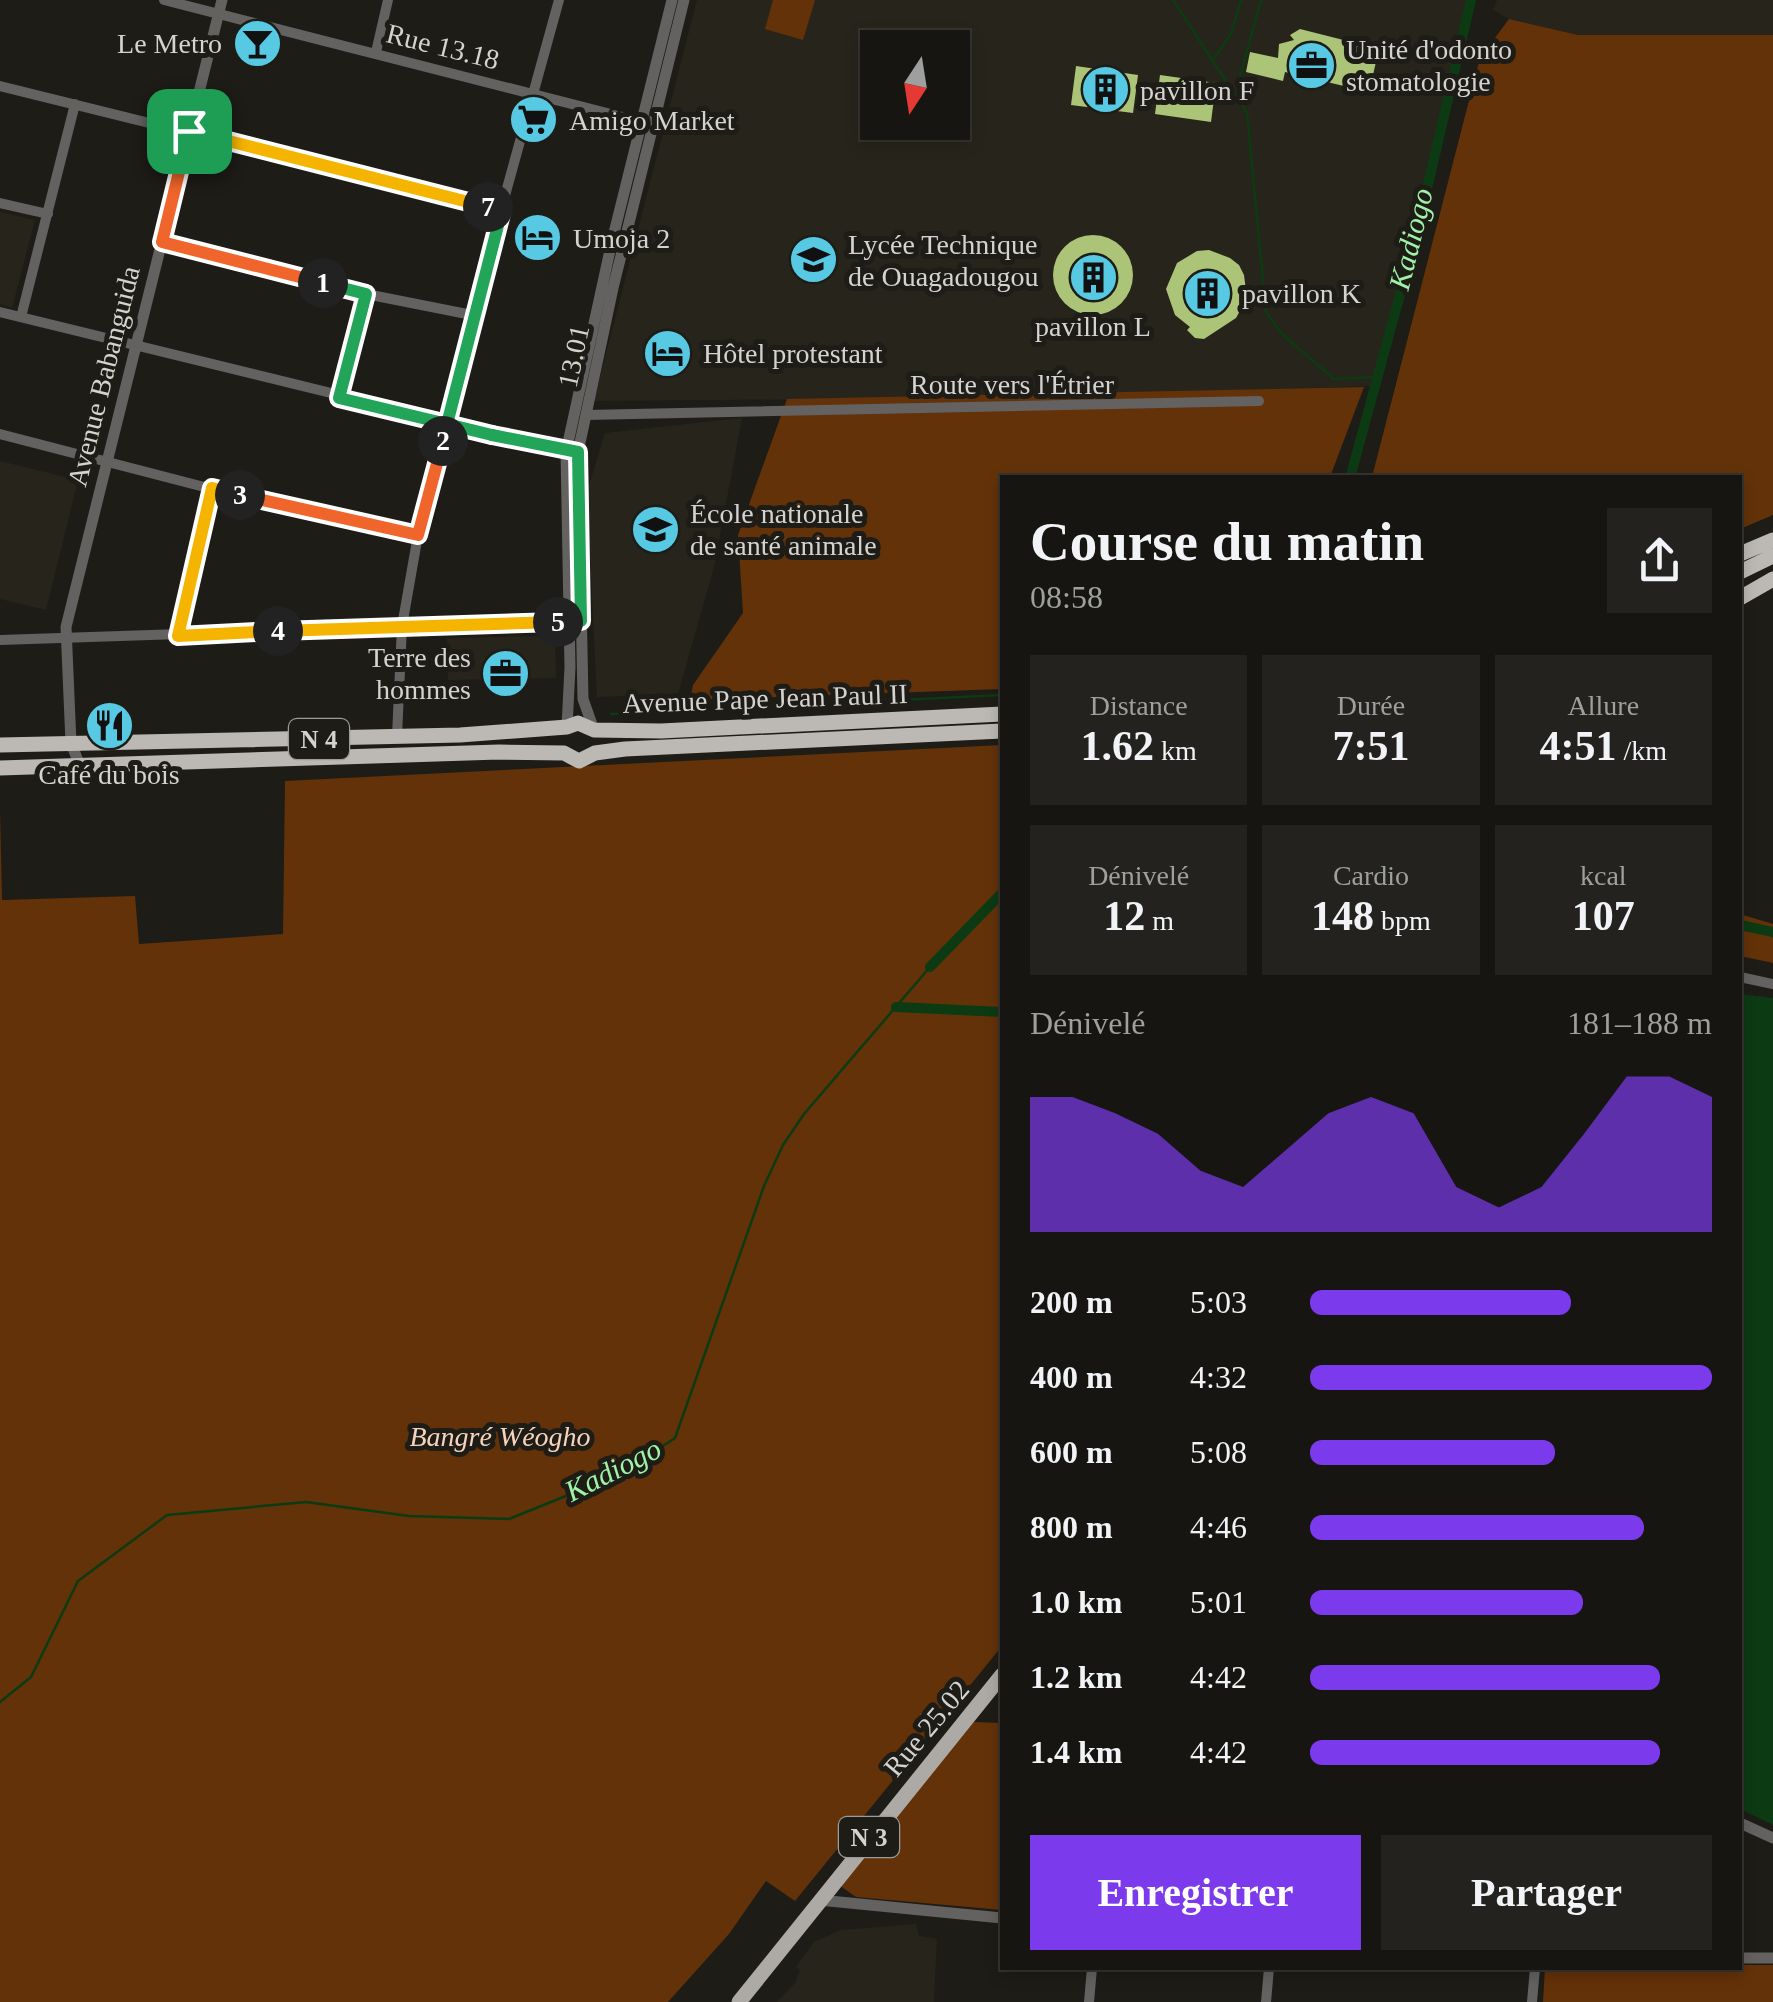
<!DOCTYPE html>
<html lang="fr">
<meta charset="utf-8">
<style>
:root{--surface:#161511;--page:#23221f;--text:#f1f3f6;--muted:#9e9f9f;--line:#353431;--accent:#7c3aed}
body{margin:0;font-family:"Times New Roman",serif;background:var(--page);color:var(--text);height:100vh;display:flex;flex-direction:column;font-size:38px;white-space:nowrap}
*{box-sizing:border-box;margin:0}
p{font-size:32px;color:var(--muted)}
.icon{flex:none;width:55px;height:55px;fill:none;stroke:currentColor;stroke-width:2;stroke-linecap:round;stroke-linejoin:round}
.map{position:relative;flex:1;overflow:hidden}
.drawer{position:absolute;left:1000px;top:475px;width:742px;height:1495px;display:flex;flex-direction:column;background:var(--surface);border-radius:0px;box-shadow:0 5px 15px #0003,0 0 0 2px var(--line)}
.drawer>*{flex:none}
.needle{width:65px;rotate:192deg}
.fabs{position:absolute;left:860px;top:30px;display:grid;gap:20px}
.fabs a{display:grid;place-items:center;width:110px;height:110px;border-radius:0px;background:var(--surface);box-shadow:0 5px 15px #0003,0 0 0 2px var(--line);font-size:50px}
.pin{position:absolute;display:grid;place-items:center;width:85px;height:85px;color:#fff;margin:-42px;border-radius:20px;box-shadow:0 5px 15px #0006}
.km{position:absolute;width:50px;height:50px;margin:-25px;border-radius:50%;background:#222;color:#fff;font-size:28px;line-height:50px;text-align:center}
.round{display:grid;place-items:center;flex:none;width:105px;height:105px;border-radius:0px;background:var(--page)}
.summary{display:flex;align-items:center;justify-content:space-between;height:170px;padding:0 30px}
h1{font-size:55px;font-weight:800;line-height:75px}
.figures{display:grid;grid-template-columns:repeat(3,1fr);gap:15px;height:170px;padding:10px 30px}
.figures div{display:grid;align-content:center;border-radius:0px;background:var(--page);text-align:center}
.figures b{font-size:42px;font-weight:800}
.figures small{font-size:28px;font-weight:400}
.figures p{font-size:28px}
.chart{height:280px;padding:20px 30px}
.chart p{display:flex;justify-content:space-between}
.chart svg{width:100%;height:180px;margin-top:10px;fill:var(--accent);opacity:.7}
.action{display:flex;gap:20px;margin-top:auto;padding:20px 30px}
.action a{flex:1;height:115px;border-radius:0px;background:var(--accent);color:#fff;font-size:40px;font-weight:800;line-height:115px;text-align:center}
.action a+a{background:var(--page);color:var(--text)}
ul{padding:0 30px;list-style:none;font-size:32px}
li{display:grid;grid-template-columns:160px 120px 1fr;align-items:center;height:75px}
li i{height:25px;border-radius:12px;background:var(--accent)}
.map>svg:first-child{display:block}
.built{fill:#27251b;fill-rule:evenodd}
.green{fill:#633209}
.water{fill:#0c3a13}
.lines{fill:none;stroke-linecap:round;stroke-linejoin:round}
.stream{stroke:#0c3a13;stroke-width:2.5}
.canal{stroke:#0c3a13;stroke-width:10}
.building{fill:#acc478}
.minor{stroke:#636260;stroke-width:10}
.tertiary{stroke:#636260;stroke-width:11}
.primary{stroke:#ada9a5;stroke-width:15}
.trunk{stroke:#bcb8b3;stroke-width:15}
.split-1-casing{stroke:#fff;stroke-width:20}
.split-2-casing{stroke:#fff;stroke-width:20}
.split-3-casing{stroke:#fff;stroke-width:20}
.split-4-casing{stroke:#fff;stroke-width:20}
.split-5-casing{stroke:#fff;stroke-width:20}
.split-6-casing{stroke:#fff;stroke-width:20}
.split-7-casing{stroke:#fff;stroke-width:20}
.split-8-casing{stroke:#fff;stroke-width:20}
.split-1{stroke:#f0652b;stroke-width:12}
.split-2{stroke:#22a559;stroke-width:12}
.split-3{stroke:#f0652b;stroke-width:12}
.split-4{stroke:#f5b400;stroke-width:12}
.split-5{stroke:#f5b400;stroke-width:12}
.split-6{stroke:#22a559;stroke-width:12}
.split-7{stroke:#22a559;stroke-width:12}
.split-8{stroke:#f5b400;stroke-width:12}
.labels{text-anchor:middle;stroke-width:10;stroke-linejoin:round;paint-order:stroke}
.shield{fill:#1d1c17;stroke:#9d9c98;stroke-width:2.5}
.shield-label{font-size:25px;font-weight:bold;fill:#d4d3d0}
.poi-label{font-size:28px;fill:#d4d3d0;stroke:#1d1c17;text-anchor:start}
.street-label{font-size:28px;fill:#d4d3d0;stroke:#1d1c17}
.park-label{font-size:28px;font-style:italic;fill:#f8d3bb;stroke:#1d1c17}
.water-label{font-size:30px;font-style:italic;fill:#a0f3a6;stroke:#1d1c17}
</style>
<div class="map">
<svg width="1773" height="2002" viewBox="0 0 1773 2002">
<rect width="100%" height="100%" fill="#1d1c17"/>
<path class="built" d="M697,0H1471L1409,263L1373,386L962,398L594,401ZM878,48H952V122H878Z
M1497,0H1773V35H1578L1509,19L1493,10Z
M0,212L35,220L12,308L0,304Z
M742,418L714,567L678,694L597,697L587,492L605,433Z
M0,461L78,480L46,610L0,599Z
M555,636L556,678L448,680L447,638Z
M916,1924L919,1936L937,1939L934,2002H777L795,1983L800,1970L796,1967L814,1942L841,1930Z"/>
<path class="green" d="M773,0H815L803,40L765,29Z
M1509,19L1578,35H1773V515L1740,529V478L1372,477L1480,58Z
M1364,387L1330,477L1002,478V689L690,700L693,685L743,613L738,535L787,399Z
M1002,745V1646L795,1901L766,1881L729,1934L668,2002H0V810L2,900L135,896L139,944L283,934L285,781Z
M1740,914L1773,924V963L1740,956Z
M974,1722L1002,1723V1910L856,1897L839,1885Z
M1740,1965H1773V2002H1543L1545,1968Z"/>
<path class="water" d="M1740,994L1773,998V1825L1740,1809Z"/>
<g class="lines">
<path class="stream" d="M1173,0L1247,113L1266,312L1282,334L1334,379L1376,377
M1212,61L1231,34L1241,0
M1239,80L1261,0
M611,714L1002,695
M0,1702L31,1677L78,1581L167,1515L306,1502L409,1516L509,1519L620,1474L675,1438L764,1186L783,1145L804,1114L930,967"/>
<path class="canal" d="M1350,478L1416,236L1471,0
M1740,925L1773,932
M930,967L1002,893
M896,1007L1002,1012"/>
</g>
<path class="building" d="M1300,29L1379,49L1369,92L1285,72L1283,81L1246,72L1250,52L1278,58L1279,44L1294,40L1290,35Z
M1076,66L1138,75L1133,113L1071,105Z
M1160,75L1216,83L1211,122L1155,114Z
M1053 275a40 40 0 1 1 80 0a40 40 0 1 1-80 0Z
M1209,250L1230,258L1239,265L1244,275L1247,298L1236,318L1204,339L1195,338L1187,330L1190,327L1175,315L1166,289L1177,263L1197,251Z"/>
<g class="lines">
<path class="minor" d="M164,0L646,123
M376,52L388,0
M0,86L501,210
M0,203L48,214
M162,242L366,294L472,315
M0,312L572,452
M21,317L75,104
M339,398L366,294
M586,415L1259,401
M0,434L212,489L418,535
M178,636L212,489
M0,640L574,621
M397,736L402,626L418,535L472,315L559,0
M1740,977L1773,984
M1089,2002L1092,1968
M1266,2002L1269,1968
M1532,2002L1535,1968"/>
<path class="tertiary" d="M567,727L570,667L566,452L612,241L672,0
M594,730L583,699L578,452L613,288L684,0
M80,766L71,743L66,627L222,0
M1740,1823L1773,1838
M819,1900L1002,1918
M1740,1958H1773"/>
<path class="primary" d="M739,2002L1002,1675"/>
<path class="trunk" d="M1740,554L1773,540
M1740,572L1773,556
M1740,598L1773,579
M0,745L460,735L567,727L578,723L594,730L661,731L1002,714
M0,768L499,752L564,753L579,761L595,753L625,749L1002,731"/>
</g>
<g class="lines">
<defs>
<path id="split-1" d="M189,131L162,242L323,283"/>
<path id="split-2" d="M323,283L366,294L339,398L447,424L443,441"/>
<path id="split-3" d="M240,495L418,535L443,441"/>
<path id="split-4" d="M240,495L212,488L178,636L278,631"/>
<path id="split-5" d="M278,631L558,622"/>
<path id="split-6" d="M492,435L578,452L581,621L558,622"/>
<path id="split-7" d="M488,207L502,210L447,424L492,435"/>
<path id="split-8" d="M189,131L488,207"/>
</defs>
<use href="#split-1" class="split-1-casing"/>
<use href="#split-2" class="split-2-casing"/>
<use href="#split-3" class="split-3-casing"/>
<use href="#split-4" class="split-4-casing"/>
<use href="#split-5" class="split-5-casing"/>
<use href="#split-6" class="split-6-casing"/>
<use href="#split-7" class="split-7-casing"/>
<use href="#split-8" class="split-8-casing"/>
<use href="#split-1" class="split-1"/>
<use href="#split-2" class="split-2"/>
<use href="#split-3" class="split-3"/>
<use href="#split-4" class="split-4"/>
<use href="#split-5" class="split-5"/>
<use href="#split-6" class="split-6"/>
<use href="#split-7" class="split-7"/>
<use href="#split-8" class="split-8"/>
</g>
<defs>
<symbol id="bar-disc" viewBox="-11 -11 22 22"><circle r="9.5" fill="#57c9e2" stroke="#1d1c17"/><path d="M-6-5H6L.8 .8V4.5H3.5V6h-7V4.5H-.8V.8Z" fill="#111"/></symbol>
<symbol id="office-disc" viewBox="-11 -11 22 22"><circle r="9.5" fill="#57c9e2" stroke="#1d1c17"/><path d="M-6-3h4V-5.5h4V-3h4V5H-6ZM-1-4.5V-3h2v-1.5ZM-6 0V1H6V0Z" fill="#111"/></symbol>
<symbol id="building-disc" viewBox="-11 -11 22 22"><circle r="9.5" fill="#57c9e2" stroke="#1d1c17"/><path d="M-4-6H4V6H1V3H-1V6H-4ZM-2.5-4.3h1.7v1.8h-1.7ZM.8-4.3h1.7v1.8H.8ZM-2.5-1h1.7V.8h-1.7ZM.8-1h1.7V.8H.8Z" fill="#111"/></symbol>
<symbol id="supermarket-disc" viewBox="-11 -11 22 22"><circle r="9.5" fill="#57c9e2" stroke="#1d1c17"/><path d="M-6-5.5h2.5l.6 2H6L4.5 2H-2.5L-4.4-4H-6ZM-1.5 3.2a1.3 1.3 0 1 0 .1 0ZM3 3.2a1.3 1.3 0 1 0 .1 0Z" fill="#111"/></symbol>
<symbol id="hotel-disc" viewBox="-11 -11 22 22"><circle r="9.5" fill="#57c9e2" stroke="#1d1c17"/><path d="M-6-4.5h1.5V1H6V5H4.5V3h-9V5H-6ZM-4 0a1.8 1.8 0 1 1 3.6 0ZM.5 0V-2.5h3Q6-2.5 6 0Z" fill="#111"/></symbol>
<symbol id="school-disc" viewBox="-11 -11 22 22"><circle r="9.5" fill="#57c9e2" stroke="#1d1c17"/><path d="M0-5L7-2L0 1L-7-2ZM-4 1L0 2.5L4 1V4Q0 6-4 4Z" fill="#111"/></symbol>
<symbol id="restaurant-disc" viewBox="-11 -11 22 22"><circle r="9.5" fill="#57c9e2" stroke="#1d1c17"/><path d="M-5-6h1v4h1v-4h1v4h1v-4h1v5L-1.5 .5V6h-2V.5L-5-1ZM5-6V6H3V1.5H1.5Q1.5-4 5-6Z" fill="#111"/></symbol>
</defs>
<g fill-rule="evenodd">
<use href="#bar-disc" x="230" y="16" width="55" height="55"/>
<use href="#office-disc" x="1284" y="38" width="55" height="55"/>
<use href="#building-disc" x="1078" y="62" width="55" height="55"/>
<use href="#supermarket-disc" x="506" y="92" width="55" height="55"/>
<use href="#hotel-disc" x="510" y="210" width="55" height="55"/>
<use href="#school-disc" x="786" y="232" width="55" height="55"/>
<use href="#building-disc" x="1066" y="250" width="55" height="55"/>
<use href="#building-disc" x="1180" y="266" width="55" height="55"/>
<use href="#hotel-disc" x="640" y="326" width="55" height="55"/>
<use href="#school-disc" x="628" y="502" width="55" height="55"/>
<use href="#office-disc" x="478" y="646" width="55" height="55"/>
<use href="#restaurant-disc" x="82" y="698" width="55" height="55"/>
</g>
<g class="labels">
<g class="shield">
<rect x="289" y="719" width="60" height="40" rx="8"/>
<rect x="839" y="1817" width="60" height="40" rx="8"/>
</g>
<g class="shield-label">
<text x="319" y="748">N 4</text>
<text x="869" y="1846">N 3</text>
</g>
<g class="poi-label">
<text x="222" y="53" text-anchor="end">Le Metro</text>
<text x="1346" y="59">Unité d'odonto<tspan x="1346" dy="32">stomatologie</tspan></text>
<text x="1140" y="100">pavillon F</text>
<text x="569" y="130">Amigo Market</text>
<text x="573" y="248">Umoja 2</text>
<text x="848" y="254">Lycée Technique<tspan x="848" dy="32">de Ouagadougou</tspan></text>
<text x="1242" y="303">pavillon K</text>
<text x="1093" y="336" text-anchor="middle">pavillon L</text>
<text x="703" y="363">Hôtel protestant</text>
<text x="690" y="523">École nationale<tspan x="690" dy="32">de santé animale</tspan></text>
<text x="471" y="667" text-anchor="end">Terre des<tspan x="471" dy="32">hommes</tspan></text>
<text x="109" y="784" text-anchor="middle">Café du bois</text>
</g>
<g class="street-label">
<text transform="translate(443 46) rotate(14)" y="10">Rue 13.18</text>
<text transform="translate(573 356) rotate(-78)" y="10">13.01</text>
<text transform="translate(103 376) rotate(-76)" y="10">Avenue Babanguida</text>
<text x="1012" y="394">Route vers l'Étrier</text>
<text transform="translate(765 698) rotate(-2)" y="10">Avenue Pape Jean Paul II</text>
<text transform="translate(926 1728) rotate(-50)" y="10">Rue 25.02</text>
</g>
<g class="park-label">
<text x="500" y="1446">Bangré Wéogho</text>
</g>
<g class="water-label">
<text transform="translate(1411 239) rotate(-76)" y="10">Kadiogo</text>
<text transform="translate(613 1470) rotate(-27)" y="10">Kadiogo</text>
</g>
</g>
</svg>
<div class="fabs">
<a><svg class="needle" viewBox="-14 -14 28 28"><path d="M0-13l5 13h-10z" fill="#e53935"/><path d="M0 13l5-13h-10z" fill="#9e9f9f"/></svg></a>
</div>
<div class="pin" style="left:189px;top:131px;background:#1e9e55"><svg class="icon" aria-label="arrive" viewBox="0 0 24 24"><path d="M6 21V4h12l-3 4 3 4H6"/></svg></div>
<b class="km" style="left:323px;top:283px">1</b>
<b class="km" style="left:443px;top:441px">2</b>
<b class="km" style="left:240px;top:495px">3</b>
<b class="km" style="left:278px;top:631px">4</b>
<b class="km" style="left:558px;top:622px">5</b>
<b class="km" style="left:488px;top:207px">7</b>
<section class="drawer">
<div class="summary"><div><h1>Course du matin</h1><p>08:58</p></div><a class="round"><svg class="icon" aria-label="share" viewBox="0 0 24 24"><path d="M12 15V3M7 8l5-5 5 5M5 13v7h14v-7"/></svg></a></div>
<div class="figures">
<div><p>Distance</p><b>1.62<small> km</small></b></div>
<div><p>Durée</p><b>7:51</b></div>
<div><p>Allure</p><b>4:51<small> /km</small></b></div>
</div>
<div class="figures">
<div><p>Dénivelé</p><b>12<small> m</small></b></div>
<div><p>Cardio</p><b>148<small> bpm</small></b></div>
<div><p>kcal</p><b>107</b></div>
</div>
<div class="chart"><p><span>Dénivelé</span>181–188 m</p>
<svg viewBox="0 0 160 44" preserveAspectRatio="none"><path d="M0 44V11L10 11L20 15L30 20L40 29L50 33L60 24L70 15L80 11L90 15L100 33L110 38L120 33L130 20L140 6L150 6L160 11V44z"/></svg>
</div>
<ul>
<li><b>200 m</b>5:03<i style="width:65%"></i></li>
<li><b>400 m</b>4:32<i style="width:100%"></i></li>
<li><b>600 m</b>5:08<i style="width:61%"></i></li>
<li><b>800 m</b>4:46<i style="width:83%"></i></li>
<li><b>1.0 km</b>5:01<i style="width:68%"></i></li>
<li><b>1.2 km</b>4:42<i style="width:87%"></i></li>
<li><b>1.4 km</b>4:42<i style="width:87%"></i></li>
</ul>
<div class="action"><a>Enregistrer</a><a>Partager</a></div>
</section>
</div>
